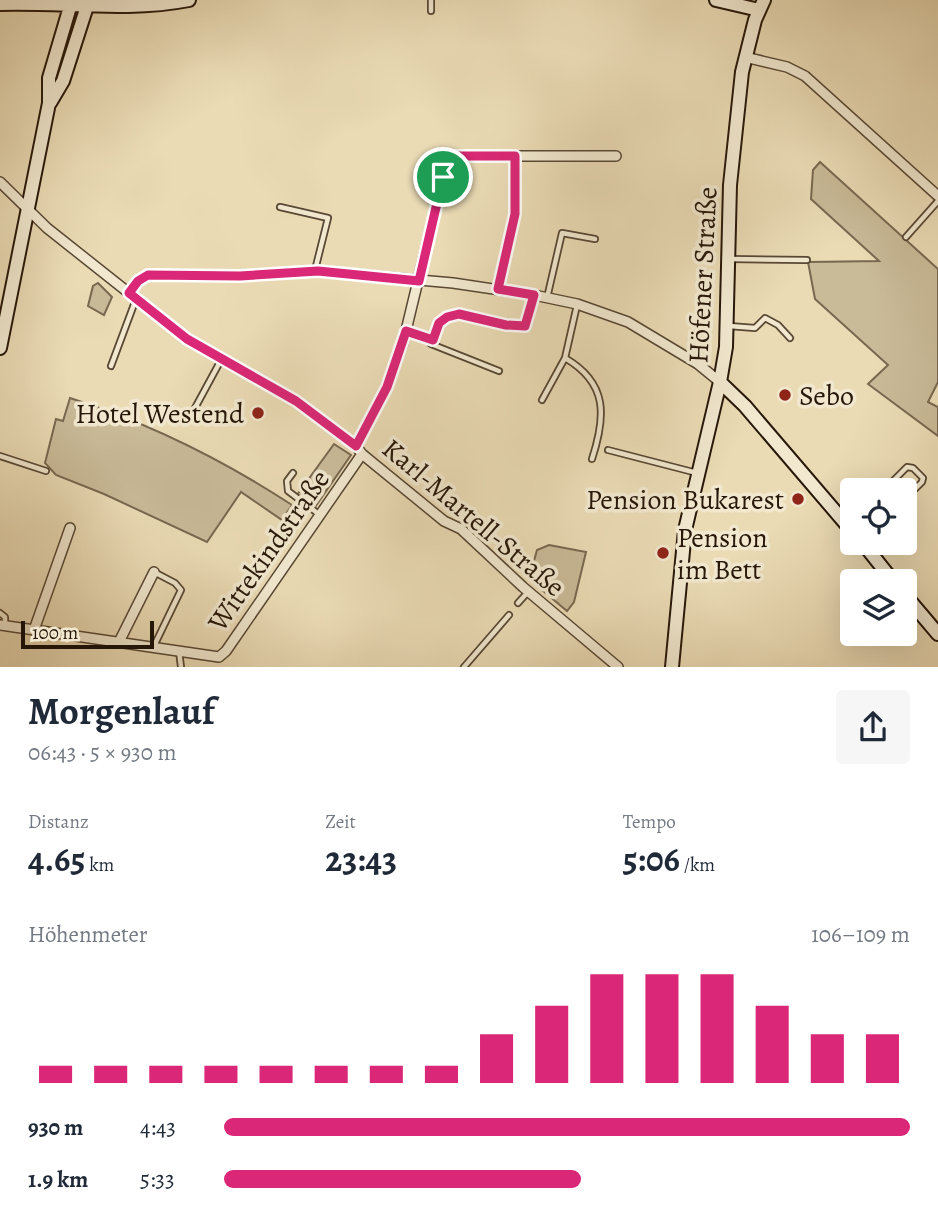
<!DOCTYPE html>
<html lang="de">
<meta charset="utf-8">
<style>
:root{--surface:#fff;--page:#f6f6f7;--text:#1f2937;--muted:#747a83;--accent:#db2777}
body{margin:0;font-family:Alegreya,serif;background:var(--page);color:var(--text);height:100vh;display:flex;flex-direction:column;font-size:26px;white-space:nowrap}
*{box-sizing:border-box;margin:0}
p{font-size:23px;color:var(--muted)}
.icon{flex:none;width:38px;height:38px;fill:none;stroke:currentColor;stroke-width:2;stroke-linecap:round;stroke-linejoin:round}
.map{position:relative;height:667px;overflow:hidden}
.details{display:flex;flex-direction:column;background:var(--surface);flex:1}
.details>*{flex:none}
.fabs{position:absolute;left:840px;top:478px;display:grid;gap:14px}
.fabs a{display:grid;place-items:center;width:77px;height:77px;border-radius:7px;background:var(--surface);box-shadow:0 7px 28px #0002;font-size:35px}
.scale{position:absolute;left:21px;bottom:18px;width:133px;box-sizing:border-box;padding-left:7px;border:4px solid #271709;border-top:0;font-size:19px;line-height:24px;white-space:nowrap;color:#271709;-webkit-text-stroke:5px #f1e8cf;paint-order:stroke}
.pin{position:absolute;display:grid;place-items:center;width:60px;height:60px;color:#fff;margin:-30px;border:4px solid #fff;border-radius:50%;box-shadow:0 2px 7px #0007}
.round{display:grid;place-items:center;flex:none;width:74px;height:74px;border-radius:7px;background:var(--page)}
.head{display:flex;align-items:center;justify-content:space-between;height:119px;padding:0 28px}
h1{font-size:38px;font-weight:600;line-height:52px}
.figures{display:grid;grid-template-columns:repeat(3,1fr);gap:10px;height:119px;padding:7px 28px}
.figures div{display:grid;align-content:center}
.figures b{font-size:35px;font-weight:600}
.figures small{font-size:19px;font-weight:400}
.figures p{font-size:19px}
.chart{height:196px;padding:14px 28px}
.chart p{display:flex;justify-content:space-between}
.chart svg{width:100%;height:126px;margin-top:7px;stroke:var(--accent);stroke-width:6}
ul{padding:0 28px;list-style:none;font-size:23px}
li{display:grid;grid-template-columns:112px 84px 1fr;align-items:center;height:52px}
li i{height:18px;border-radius:9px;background:var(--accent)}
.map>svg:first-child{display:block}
.green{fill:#c9ba98;stroke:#786850;stroke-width:2}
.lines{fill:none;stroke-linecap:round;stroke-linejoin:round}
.lane-casing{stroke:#584834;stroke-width:8}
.street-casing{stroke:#584834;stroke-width:12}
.secondary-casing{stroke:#271709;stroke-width:16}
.lane{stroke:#f1e8cf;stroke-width:4.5}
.street{stroke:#f1e8cf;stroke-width:9}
.secondary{stroke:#f1e8cf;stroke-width:12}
.route-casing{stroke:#fff;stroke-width:14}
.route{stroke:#db2777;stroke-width:9}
.poi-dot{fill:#8f2418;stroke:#f1e8cf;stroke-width:2.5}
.labels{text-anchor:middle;stroke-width:7;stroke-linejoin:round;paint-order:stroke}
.street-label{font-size:28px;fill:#271709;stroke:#f1e8cf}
.poi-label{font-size:28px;fill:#271709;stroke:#f1e8cf;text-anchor:start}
</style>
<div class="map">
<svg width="938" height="667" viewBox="0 0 938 667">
<rect width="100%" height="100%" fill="#eadbb5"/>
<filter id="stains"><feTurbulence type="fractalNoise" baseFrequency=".00286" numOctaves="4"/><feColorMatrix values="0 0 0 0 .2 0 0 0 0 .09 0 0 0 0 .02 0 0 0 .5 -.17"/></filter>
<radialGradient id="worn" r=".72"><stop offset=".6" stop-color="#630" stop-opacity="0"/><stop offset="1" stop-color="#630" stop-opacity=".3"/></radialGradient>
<path class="green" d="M820,162L938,269V382L928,402L938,407V436L868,384L888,365L815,299L808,262L879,261L811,199L813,170Z
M98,283L112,297L104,315L88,306L93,286Z
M70,398C149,423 223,460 292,505L282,520L241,492L207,542L104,494L56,475L45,463L56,419L63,421Z
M334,444L351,455L315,507L297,495Z
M549,545L586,552L574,602L567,611L529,579L537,550Z"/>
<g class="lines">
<defs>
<path id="lane" d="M431,11V0
M280,207L328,218L315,270
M906,237L938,201
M730,259L807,260
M547,298L562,233L595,239
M577,305L565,358C608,383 606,416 592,459
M729,326L755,328L765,318L778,325L790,338
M407,331L433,340
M111,366L136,299
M499,371L431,344L439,323L447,317L459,314L506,325L525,326L533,296
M542,400L565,358
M189,419L221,360
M608,450L697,473
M0,456L46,471
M293,473L287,481L288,491L320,515
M884,490L907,467L913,468L923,478L922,482L905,499
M154,572L175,583L181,590L154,646
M518,603L528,592
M0,613L5,617V626
M179,651L181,667
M464,667L509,615"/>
<path id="street" d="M745,57L787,67L805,76L938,196
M0,182L47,228L187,339L296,401L356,446L362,454L444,521L461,529L523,587L618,667
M498,289L515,214V156
M129,293L138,281L148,275L240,276L318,271L453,283L534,295L577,304L628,322L698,364L720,382
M356,446L387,386L403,343L443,177L444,161L449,156H616
M0,625L219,657L226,651L362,454
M34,630L70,528
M119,642L154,572"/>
<path id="secondary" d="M716,0L759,10
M0,4C63,2 127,12 189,0
M50,103L63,81L89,0
M0,348L49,103V78L72,0
M720,382L745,406L852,531
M862,542L893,581
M905,595L938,634
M672,667L685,530L720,382L726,347L730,185L742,72L755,20L764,0"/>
</defs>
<use href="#lane" class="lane-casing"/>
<use href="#street" class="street-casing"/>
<use href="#secondary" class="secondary-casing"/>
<use href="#lane" class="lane"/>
<use href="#street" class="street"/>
<use href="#secondary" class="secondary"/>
</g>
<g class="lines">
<defs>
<path id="route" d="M449,156H515V214L498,289L534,295L525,326L506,325L459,314L447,317L439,323L433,340L406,331L387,387L356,446L296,401L187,339L129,293L138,281L148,275L240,276L318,271L419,281L443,177L444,161Z"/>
</defs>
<use href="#route" class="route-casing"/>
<use href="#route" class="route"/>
</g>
<g class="poi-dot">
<circle cx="785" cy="395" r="7"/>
<circle cx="258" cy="413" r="7"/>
<circle cx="798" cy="499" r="7"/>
<circle cx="663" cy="553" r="7"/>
</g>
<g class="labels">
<g class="street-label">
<text transform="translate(702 275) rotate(-87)" y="10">Höfener Straße</text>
<text transform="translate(474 517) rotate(40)" y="10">Karl-Martell-Straße</text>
<text transform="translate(268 550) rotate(-55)" y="10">Wittekindstraße</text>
</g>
<g class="poi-label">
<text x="799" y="405">Sebo</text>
<text x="244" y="423" text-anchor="end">Hotel Westend</text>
<text x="784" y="509" text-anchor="end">Pension Bukarest</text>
<text x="677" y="547">Pension<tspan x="677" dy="32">im Bett</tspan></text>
</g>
</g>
<rect width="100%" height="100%" filter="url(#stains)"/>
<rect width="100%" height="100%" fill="url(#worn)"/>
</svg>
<div class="fabs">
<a><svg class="icon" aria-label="locate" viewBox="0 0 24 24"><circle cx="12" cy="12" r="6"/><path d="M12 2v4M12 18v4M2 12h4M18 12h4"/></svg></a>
<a><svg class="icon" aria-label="layers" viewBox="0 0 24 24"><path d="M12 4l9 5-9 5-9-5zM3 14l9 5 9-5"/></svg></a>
</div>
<div class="scale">100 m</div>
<div class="pin" style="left:443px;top:177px;background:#1e9e55"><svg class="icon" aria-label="arrive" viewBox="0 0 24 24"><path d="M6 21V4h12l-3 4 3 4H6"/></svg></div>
</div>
<section class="details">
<div class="head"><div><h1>Morgenlauf</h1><p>06:43 · 5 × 930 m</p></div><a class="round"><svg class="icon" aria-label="share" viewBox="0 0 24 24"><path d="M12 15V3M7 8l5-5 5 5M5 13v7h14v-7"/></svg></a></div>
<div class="figures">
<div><p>Distanz</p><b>4.65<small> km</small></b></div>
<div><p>Zeit</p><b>23:43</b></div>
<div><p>Tempo</p><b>5:06<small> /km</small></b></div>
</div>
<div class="chart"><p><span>Höhenmeter</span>106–109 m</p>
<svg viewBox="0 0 160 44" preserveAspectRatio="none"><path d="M5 44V38M15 44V38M25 44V38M35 44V38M45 44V38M55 44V38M65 44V38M75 44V38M85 44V27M95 44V17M105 44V6M115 44V6M125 44V6M135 44V17M145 44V27M155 44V27"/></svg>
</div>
<ul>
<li><b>930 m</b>4:43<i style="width:100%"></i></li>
<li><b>1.9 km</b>5:33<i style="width:52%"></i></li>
</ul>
</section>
